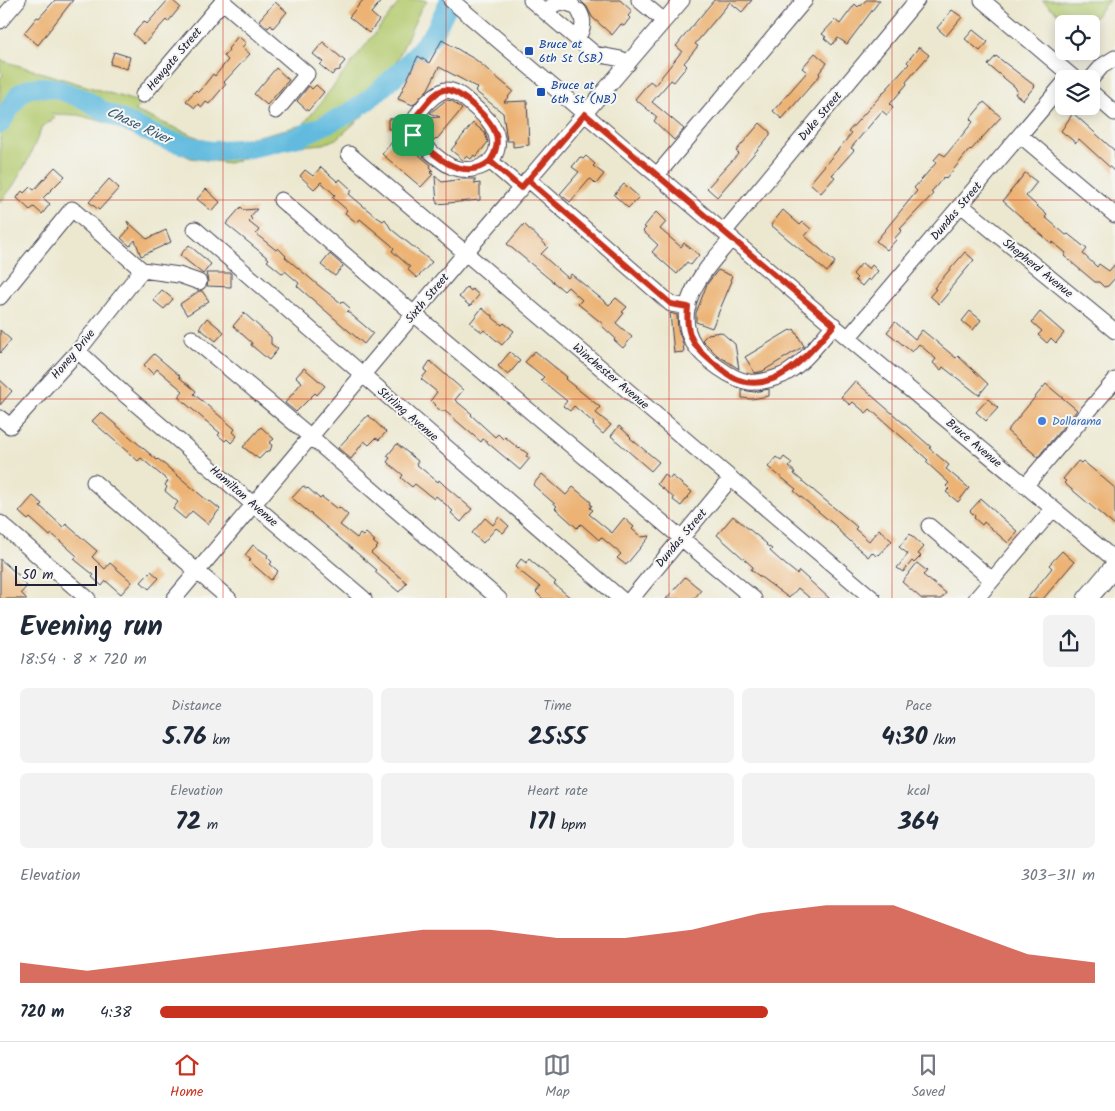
<!DOCTYPE html>
<meta charset="utf-8">
<style>
:root{--surface:#fff;--page:#f2f2f3;--text:#1f2937;--muted:#747a83;--line:#e0e1e3;--accent:#c8321e}
body{margin:0;font-family:Kalam,sans-serif;background:var(--page);color:var(--text);height:100vh;display:flex;flex-direction:column;font-size:19px;white-space:nowrap}
*{box-sizing:border-box;margin:0}
p{font-size:16px;color:var(--muted)}
.icon{flex:none;width:28px;height:28px;fill:none;stroke:currentColor;stroke-width:2;stroke-linecap:round;stroke-linejoin:round}
.map{position:relative;height:598px;overflow:hidden}
.drawer{display:flex;flex-direction:column;background:var(--surface);flex:1}
.drawer>*{flex:none}
.buttons{position:absolute;left:1055px;top:15px;display:grid;gap:10px}
.buttons a{display:grid;place-items:center;width:45px;height:45px;border-radius:8px;background:var(--surface);box-shadow:0 2px 12px #0003;font-size:25px}
.scale{position:absolute;left:15px;bottom:12px;width:82px;box-sizing:border-box;padding-left:5px;border:2px solid #22223b;border-top:0;font-size:14px;line-height:18px;white-space:nowrap;color:#22223b;-webkit-text-stroke:4px #f6f6f2;paint-order:stroke}
.pin{position:absolute;display:grid;place-items:center;width:42px;height:42px;color:#fff;margin:-21px;border-radius:10px;box-shadow:0 2px 8px #0006}
.round{display:grid;place-items:center;flex:none;width:52px;height:52px;border-radius:8px;background:var(--page)}
.overview{display:flex;align-items:center;justify-content:space-between;height:85px;padding:0 20px}
h1{font-size:28px;font-weight:700;line-height:38px}
.figures{display:grid;grid-template-columns:repeat(3,1fr);gap:8px;height:85px;padding:5px 20px}
.figures div{display:grid;align-content:center;border-radius:8px;background:var(--page);text-align:center}
.figures b{font-size:25px;font-weight:700}
.figures small{font-size:14px;font-weight:400}
.figures p{font-size:14px}
.chart{height:140px;padding:10px 20px}
.chart p{display:flex;justify-content:space-between}
.chart svg{width:100%;height:90px;margin-top:5px;fill:var(--accent);opacity:.7}
ul{padding:0 20px;list-style:none;font-size:16px}
li{display:grid;grid-template-columns:80px 60px 1fr;align-items:center;height:38px}
li i{height:12px;border-radius:6px;background:var(--accent)}
.tabs{display:flex;justify-content:space-around;align-items:center;height:70px;border-top:1px solid var(--line);background:var(--surface);font-size:14px;color:var(--muted)}
.tabs a{display:grid;justify-items:center;gap:2px}
.tabs .selected{color:var(--accent)}
.map>svg:first-child{display:block}
.green{fill:#b4cb70;stroke:#6b7656}
.lines{fill:none;stroke-linecap:round;stroke-linejoin:round}
.river{stroke:#62bbdf;stroke-width:20}
.building{fill:#ecb374}
.minor-casing{stroke:#404051;stroke-width:17}
.major-casing{stroke:#404051;stroke-width:21}
.minor{stroke:#fff;stroke-width:15}
.major{stroke:#fff;stroke-width:19}
.route-casing{stroke:#fff;stroke-width:10}
.route{stroke:#c8321e;stroke-width:6}
.grid{fill:none;stroke:#c8321e;stroke-width:1;stroke-opacity:0.55}
.transit-dot{fill:#1a4fb4;stroke:#f6f6f2;stroke-width:2}
.shop-dot{fill:#3f7fe0;stroke:#f6f6f2;stroke-width:2}
.labels{text-anchor:middle;stroke-width:4;stroke-linejoin:round;paint-order:stroke}
.transit-label{font-size:12px;fill:#164399;stroke:#f6f6f2;text-anchor:start}
.street-label{font-size:12px;fill:#22223b;stroke:#f6f6f2}
.shop-label{font-size:12px;fill:#366cbe;stroke:#f6f6f2;text-anchor:start}
.water-label{font-size:14px;font-style:italic;fill:#385874;stroke:#f6f6f2}
</style>
<div class="map">
<svg width="1115" height="599" viewBox="0 0 1115 599">
<rect width="100%" height="100%" fill="#f6f6f2"/>
<filter id="ink" filterUnits="userSpaceOnUse"><feTurbulence type="fractalNoise" baseFrequency=".02" numOctaves="2"/><feDisplacementMap in="SourceGraphic" scale="10" xChannelSelector="R" yChannelSelector="G"/><feConvolveMatrix kernelMatrix="1 2 1 2 8 2 1 2 1" color-interpolation-filters="sRGB"/></filter>
<filter id="wash" filterUnits="userSpaceOnUse"><feTurbulence type="fractalNoise" baseFrequency=".0096" numOctaves="4" result="noise"/><feDisplacementMap in="SourceGraphic" scale="20" xChannelSelector="R" yChannelSelector="G"/><feGaussianBlur stdDeviation="1.12" result="paint"/><feColorMatrix in="noise" values="0 0 0 0 0 0 0 0 0 0 0 0 0 0 0 0 0 1.4 0 .05"/><feComposite in="paint" operator="in"/></filter>
<g filter="url(#wash)">
<rect width="100%" height="100%" fill="#ece8d0"/>
<path class="green" d="M401,0H425L427,2L421,8L378,102L338,138L324,144L273,148L229,163L191,158L122,127L78,115L51,114L55,118L42,127L28,160L13,186L0,203V79L3,74L0,71V60L142,103L135,111L218,146L303,125Z
M1042,0H1109L1089,24H1070Z"/>
<g class="lines">
<path class="river" d="M0,124L20,93L30,88L44,87L57,89L86,100L101,110L164,139L200,149L212,151L250,148L299,137L348,114L368,100L404,68L434,33L450,0"/>
</g>
<g id="blocks">
<path class="building" d="M55,0H73L38,45L24,33L37,17L39,18Z
M168,0H172L180,7L168,22L166,20L144,44L133,34L144,21L147,24Z
M363,0H382L371,13L379,20L369,33L349,17Z
M580,0H620L632,11L628,16L630,18L624,26L621,24L612,35L592,17L587,7Z
M714,0H752L742,12L730,2L695,44L698,46L684,63L687,66L674,82L671,80L652,102L684,129L674,140L654,121L657,117L635,99L650,81L655,85L682,51L676,46Z
M866,0H880L847,44L838,38L832,45L824,38L826,37L822,34L835,20L840,24L855,4L858,7L860,5L861,6Z
M275,2L287,12L273,28L271,25L268,28L259,20Z
M952,10L962,17L946,36L937,28Z
M973,30L988,42L980,51L965,39Z
M238,36L246,43L242,47L250,54L224,82L226,84L209,104L206,102L202,107L198,104L195,108L186,101L196,90L198,92L202,88L213,74L215,76L228,60L224,56L229,50L228,49Z
M442,40L476,60L513,91L504,102L527,101L529,145L513,147V141H507L503,113L475,91L478,88L439,67L428,89L413,105L398,99L418,56L429,63Z
M323,42L345,61L340,67V70L335,71L332,75L320,65L323,62L313,54Z
M919,47L929,55L906,82L907,84L890,104L893,107L887,115L882,111L876,118L851,148L854,150L832,175L835,177L821,193L810,183L851,134L848,132L909,64L907,62Z
M114,52L130,57L127,69L110,64Z
M815,53L827,63L819,73L820,75L782,119L773,111L807,72L802,68Z
M996,56L1035,86L1023,100L1015,94L1017,91L1015,87L988,65Z
M276,68L289,80L267,105L254,94Z
M316,85L324,92L308,111L297,101L309,86L312,89Z
M446,100L452,101L462,109L437,139L436,138L433,141L422,131L425,128L423,125L427,118L440,117L430,113Z
M984,102L1001,117L971,150L970,149L946,179L944,177L931,192L933,194L900,229L902,230L895,238L896,240L887,250L876,241L917,191L914,188L936,163L934,160L940,153L945,156L973,122L970,119Z
M1073,113L1115,151V172L1079,139L1076,143L1061,131Z
M405,118L403,128L388,129V119Z
M473,123L485,133L488,142L476,157L474,155L471,159L467,156L463,160L451,150Z
M760,123L770,132V135L717,197L707,188L739,153L736,151Z
M392,142L405,153L408,149L411,151L412,149L431,165L430,167L433,170L430,173L433,174L421,187L382,154Z
M586,156L595,164L593,166L604,174L596,184L591,179L589,180L570,202L560,194L579,172L572,167L580,157L583,159Z
M55,167L65,176L43,198L50,204L42,214L34,207L30,210L17,198L22,191L24,193L30,187L34,190Z
M321,167L338,182L340,179L352,190L349,194L375,216L383,221L385,219L391,229L432,262L417,278L408,270L410,267L392,251L394,248L390,244L360,219L357,223L345,213L347,210L332,197L335,195L321,182L314,189L300,176L305,170L313,176Z
M1025,173L1037,182L1026,196L1047,215L1045,217L1066,235L1068,234L1087,249L1083,254L1097,267L1099,264L1109,271L1115,264V278L1108,286L1104,287L1099,282H1095L1077,267L1064,256L1066,253L1053,242L1052,244L1003,201Z
M435,176L442,182L463,179H475V184L480,183V200L437,204Z
M109,179L119,188L99,210L89,202Z
M624,184L639,197L628,208L614,195Z
M206,189L220,202L212,211L197,199Z
M241,207L244,210L257,209L250,217L252,219L249,222L259,230L256,234L276,250L278,248L286,256L285,257L318,285L341,303L342,301L350,308L347,311L373,333L364,344L297,286L299,283L285,271L283,274L267,261L269,259L226,224Z
M783,210L800,225L803,222L811,229L805,236L835,262L827,272L771,225Z
M656,212L666,222L660,229L681,247L684,243L699,255L691,265L687,262L677,274L652,252L658,245L643,231L646,228L644,227Z
M127,221L147,239L166,230L171,242L141,256L135,240L130,246L121,238L130,228Z
M524,224L548,247L541,254L568,278L571,274L609,305L616,298L627,307L622,312L624,313L616,323L632,337L623,348L614,340L615,338L602,326L603,324L578,304L582,300L568,287L564,291L507,244Z
M189,245L211,264L203,274L180,255Z
M965,252L974,260L949,290L950,291L939,304L930,296L936,289L934,288Z
M330,254L343,266L335,276L321,265Z
M862,263L869,269L872,265L878,271L870,281L868,279L862,286L855,280L857,278L853,274Z
M718,270L732,276L730,280L732,281L712,328L696,322V313L707,284Z
M206,273H231V287L207,286L208,281Z
M467,287L471,291L472,289L479,295L470,306L459,297Z
M162,290L173,299L164,309L153,300Z
M199,291H202L209,301L187,315L180,304Z
M482,308L490,315H493V318L502,325L504,323L514,331L502,345L484,330L482,332L470,323Z
M970,311L981,320L973,330L962,321Z
M1040,312L1064,333L1056,343L1051,338L1047,343L1038,335L1042,331L1032,322Z
M244,313L271,337V344L278,349L269,360L251,345L252,343L233,326Z
M670,313L677,315L678,329L683,344L684,352L674,353Z
M207,318L224,332L216,341L199,328Z
M895,322L915,339L922,330L956,358L958,356L988,384L979,395L943,367L941,370L933,363L936,359L919,344L912,352L887,332Z
M794,329L804,346L763,371L755,373L745,357L790,330L791,331Z
M0,330L11,340L0,353Z
M721,332L735,344L739,369L717,355L702,340L708,334Z
M535,351L567,377L565,379L600,407L596,413L611,425L603,434L593,425L594,423L574,406L570,411L563,406L567,401L541,380L544,377L525,362Z
M510,352L520,361L508,375L498,366Z
M154,354L180,376L179,377L196,391L194,394L235,429L233,432L237,436L231,443L227,439L225,441L218,435L220,433L178,397L183,391L157,369L153,374L144,365Z
M430,361L463,390L455,400L472,414L471,415L495,437L498,434L503,439L505,437L519,449L520,448L528,454L526,456L530,458L520,470L483,439L481,442L445,411H441L435,406L436,405L431,400L437,392L421,379L427,372L424,370Z
M304,368L325,386L317,395L315,393L296,412L285,403L302,382L296,377Z
M0,380L12,391L0,405Z
M855,381L931,447L929,448L949,465L946,469L969,488L958,502L946,492L949,489L946,486L949,483L926,462L928,460L870,409L866,413L853,402L850,405L841,397Z
M1046,384L1077,410L1038,457L1007,431Z
M769,389V396L751,399L742,398V390L754,392Z
M988,399L998,408L986,421L976,412Z
M101,412L157,460L158,459L209,502L210,501L220,509L208,524L192,511L185,519L173,509L178,502L165,491L167,487L165,485L168,481L167,480L141,458L138,461L92,421Z
M368,415L386,432L379,440L376,438L369,445L364,441L351,459L338,448Z
M619,426L631,437L630,438L659,462L651,471L611,436Z
M261,427L274,439L269,443L272,445L270,451H267L259,459L243,447Z
M397,444L418,461L416,464L438,482L439,480L445,486L472,509L461,522L451,513L453,511L436,496L434,499L415,484L412,487L401,478L403,475L387,462L390,458L387,456Z
M776,457L781,461L784,457L792,463L789,467L795,472L794,474L857,527L855,529L869,541L879,529L892,541L879,555L878,554L876,556L872,552L868,557L840,532L838,528L794,491L796,489L768,467Z
M1078,461L1081,463L1083,461L1115,488V526L1064,483L1066,481L1063,479Z
M542,474L566,495L573,487L591,502L590,504L592,505L590,508L593,510L589,514L612,533L624,518L634,527L632,529L641,537L650,536L626,565L617,558L621,554L601,537L599,540L581,524L577,528L555,508L557,506L533,485Z
M664,474L670,479L672,476L692,492L681,506L673,500L674,498L657,484Z
M303,486L307,489L308,488L320,499L322,497L337,509L339,507L348,515L340,525L357,538L360,534L363,536L366,533L375,541L373,542L378,546L371,553L407,583L399,592L375,572L377,570L292,498Z
M33,496L42,504L40,506L63,527L66,524L97,551L92,557L105,569L110,563L132,582L121,594L106,581L102,586L92,577L94,575L74,559L77,556L52,534L50,536L30,518L28,520L19,512Z
M981,499L1018,532L1008,543L984,522L982,525L974,518L975,516L970,511Z
M733,516L767,544L766,545L772,549L770,551L781,561L797,574L799,571L830,599H811L798,588L789,598L751,570L753,567L717,535Z
M499,517L509,526L503,533L496,528L483,543L472,533L485,518L493,525Z
M910,534L924,547L918,554L921,556L914,563L912,561L903,572L897,568L908,554L899,547Z
M253,545L268,555L267,557L272,562L270,564L278,571L271,580L249,561L251,560L245,555Z
M1062,551L1074,562L1043,599H1027L1052,568L1049,565Z
M0,559L23,579L21,581L27,586L21,593L27,599H0Z
M521,559L526,563L529,559L556,582L554,584L572,599H543L536,592L540,587L515,567Z
M917,563L927,571L923,575L946,593L941,599H922L902,582Z
M151,571L159,578L149,589L141,582Z
M685,577L701,590L694,599H666Z"/>
</g>
</g>
<g filter="url(#ink)">
<use href="#blocks" fill-opacity="0" stroke="#404051" stroke-width="1"/>
<g class="lines">
<defs>
<path id="minor" d="M451,0L848,338L1115,560
M531,0L595,54L621,59L628,64
M639,0L664,21
M982,0L1075,79
M223,2L307,74L276,111
M546,12C553,3 561,0 572,5
M0,21L18,0
M577,38C584,29 585,21 579,11
M1091,79L1102,66L1115,58
M445,90C456,90 463,97 471,104C481,113 492,121 496,134C504,161 478,174 455,168C442,164 423,145 413,135C409,118 430,96 445,90Z
M1091,92L1115,113
M143,95L224,0
M1020,135L1115,215
M349,154L873,599
M490,161L521,188
M657,175L805,0
M528,179L671,304L688,307
M281,200L414,314L754,599
M961,205L1115,331
M195,229L621,599
M724,232L917,0
M732,238C715,259 693,280 687,308C685,320 687,334 694,344C703,359 733,380 749,382C760,383 773,379 783,375C804,364 819,342 834,325
M0,297L72,209L142,270L179,275L199,282
M192,338L311,437L499,599
M848,338L1064,83
M78,351L123,393L364,599
M0,418L10,426L78,351L142,270
M94,482L229,599
M1025,486L1115,380
M0,523L88,599
M929,526L992,580
M174,599L466,252L682,0
M631,599L731,478
M976,599L1053,509"/>
<path id="major" d="M1087,599L1115,566"/>
</defs>
<use href="#minor" class="minor-casing"/>
<use href="#major" class="major-casing"/>
<use href="#minor" class="minor"/>
<use href="#major" class="major"/>
</g>
</g>
<g class="lines" filter="url(#ink)">
<defs>
<path id="route" d="M413,135C432,154 463,184 490,161L521,188L528,180L671,304L688,307C685,333 692,345 711,361C719,367 726,375 736,379C777,396 811,351 834,325L585,114L521,188L490,161C496,153 499,141 495,132C490,119 458,87 443,90C435,92 429,101 423,108C416,115 410,124 413,135"/>
</defs>
<use href="#route" class="route-casing"/>
<use href="#route" class="route"/>
</g>
<path class="grid" d="M223,0V599M446,0V599M669,0V599M892,0V599M0,200H1115M0,399H1115"/>
<g class="transit-dot">
<rect x="524" y="46" width="10" height="10" rx="2.5"/>
<rect x="536" y="87" width="10" height="10" rx="2.5"/>
</g>
<circle class="shop-dot" cx="1042" cy="421" r="5"/>
<g class="labels">
<g class="transit-label">
<text x="539" y="48">Bruce at<tspan x="539" dy="14">6th St (SB)</tspan></text>
<text x="551" y="89">Bruce at<tspan x="551" dy="14">6th St (NB)</tspan></text>
</g>
<g class="street-label">
<text transform="translate(174 59) rotate(-50)" y="4">Hewgate Street</text>
<text transform="translate(820 116) rotate(-50)" y="4">Duke Street</text>
<text transform="translate(956 211) rotate(-50)" y="4">Dundas Street</text>
<text transform="translate(1038 268) rotate(39)" y="4">Shepherd Avenue</text>
<text transform="translate(427 298) rotate(-50)" y="4">Sixth Street</text>
<text transform="translate(73 354) rotate(-50)" y="4">Honey Drive</text>
<text transform="translate(611 376) rotate(40)" y="4">Winchester Avenue</text>
<text transform="translate(408 414) rotate(41)" y="4">Stirling Avenue</text>
<text transform="translate(974 443) rotate(40)" y="4">Bruce Avenue</text>
<text transform="translate(244 496) rotate(41)" y="4">Hamilton Avenue</text>
<text transform="translate(681 538) rotate(-50)" y="4">Dundas Street</text>
</g>
<g class="shop-label">
<text x="1052" y="425">Dollarama</text>
</g>
<g class="water-label">
<text transform="translate(139 125) rotate(25)" y="5">Chase River</text>
</g>
</g>
</svg>
<div class="buttons">
<a><svg class="icon" aria-label="locate" viewBox="0 0 24 24"><circle cx="12" cy="12" r="6"/><path d="M12 2v4M12 18v4M2 12h4M18 12h4"/></svg></a>
<a><svg class="icon" aria-label="layers" viewBox="0 0 24 24"><path d="M12 4l9 5-9 5-9-5zM3 14l9 5 9-5"/></svg></a>
</div>
<div class="scale">50 m</div>
<div class="pin" style="left:413px;top:135px;background:#1e9e55"><svg class="icon" aria-label="arrive" viewBox="0 0 24 24"><path d="M6 21V4h12l-3 4 3 4H6"/></svg></div>
</div>
<section class="drawer">
<div class="overview"><div><h1>Evening run</h1><p>18:54 · 8 × 720 m</p></div><a class="round"><svg class="icon" aria-label="share" viewBox="0 0 24 24"><path d="M12 15V3M7 8l5-5 5 5M5 13v7h14v-7"/></svg></a></div>
<div class="figures">
<div><p>Distance</p><b>5.76<small> km</small></b></div>
<div><p>Time</p><b>25:55</b></div>
<div><p>Pace</p><b>4:30<small> /km</small></b></div>
</div>
<div class="figures">
<div><p>Elevation</p><b>72<small> m</small></b></div>
<div><p>Heart rate</p><b>171<small> bpm</small></b></div>
<div><p>kcal</p><b>364</b></div>
</div>
<div class="chart"><p><span>Elevation</span>303–311 m</p>
<svg viewBox="0 0 160 44" preserveAspectRatio="none"><path d="M0 44V34L10 38L20 34L30 30L40 26L50 22L60 18L70 18L80 22L90 22L100 18L110 10L120 6L130 6L140 18L150 30L160 34V44z"/></svg>
</div>
<ul>
<li><b>720 m</b>4:38<i style="width:65%"></i></li>
</ul>
</section>
<nav class="tabs">
<a class="selected"><svg class="icon" aria-label="home" viewBox="0 0 24 24"><path d="M3 11l9-7 9 7M6 9v11h12V9"/></svg>Home</a>
<a><svg class="icon" aria-label="map" viewBox="0 0 24 24"><path d="M3 6l6-2 6 2 6-2v14l-6 2-6-2-6 2zM9 4v14M15 6v14"/></svg>Map</a>
<a><svg class="icon" aria-label="saved" viewBox="0 0 24 24"><path d="M7 4h10v16l-5-4-5 4z"/></svg>Saved</a>
</nav>
